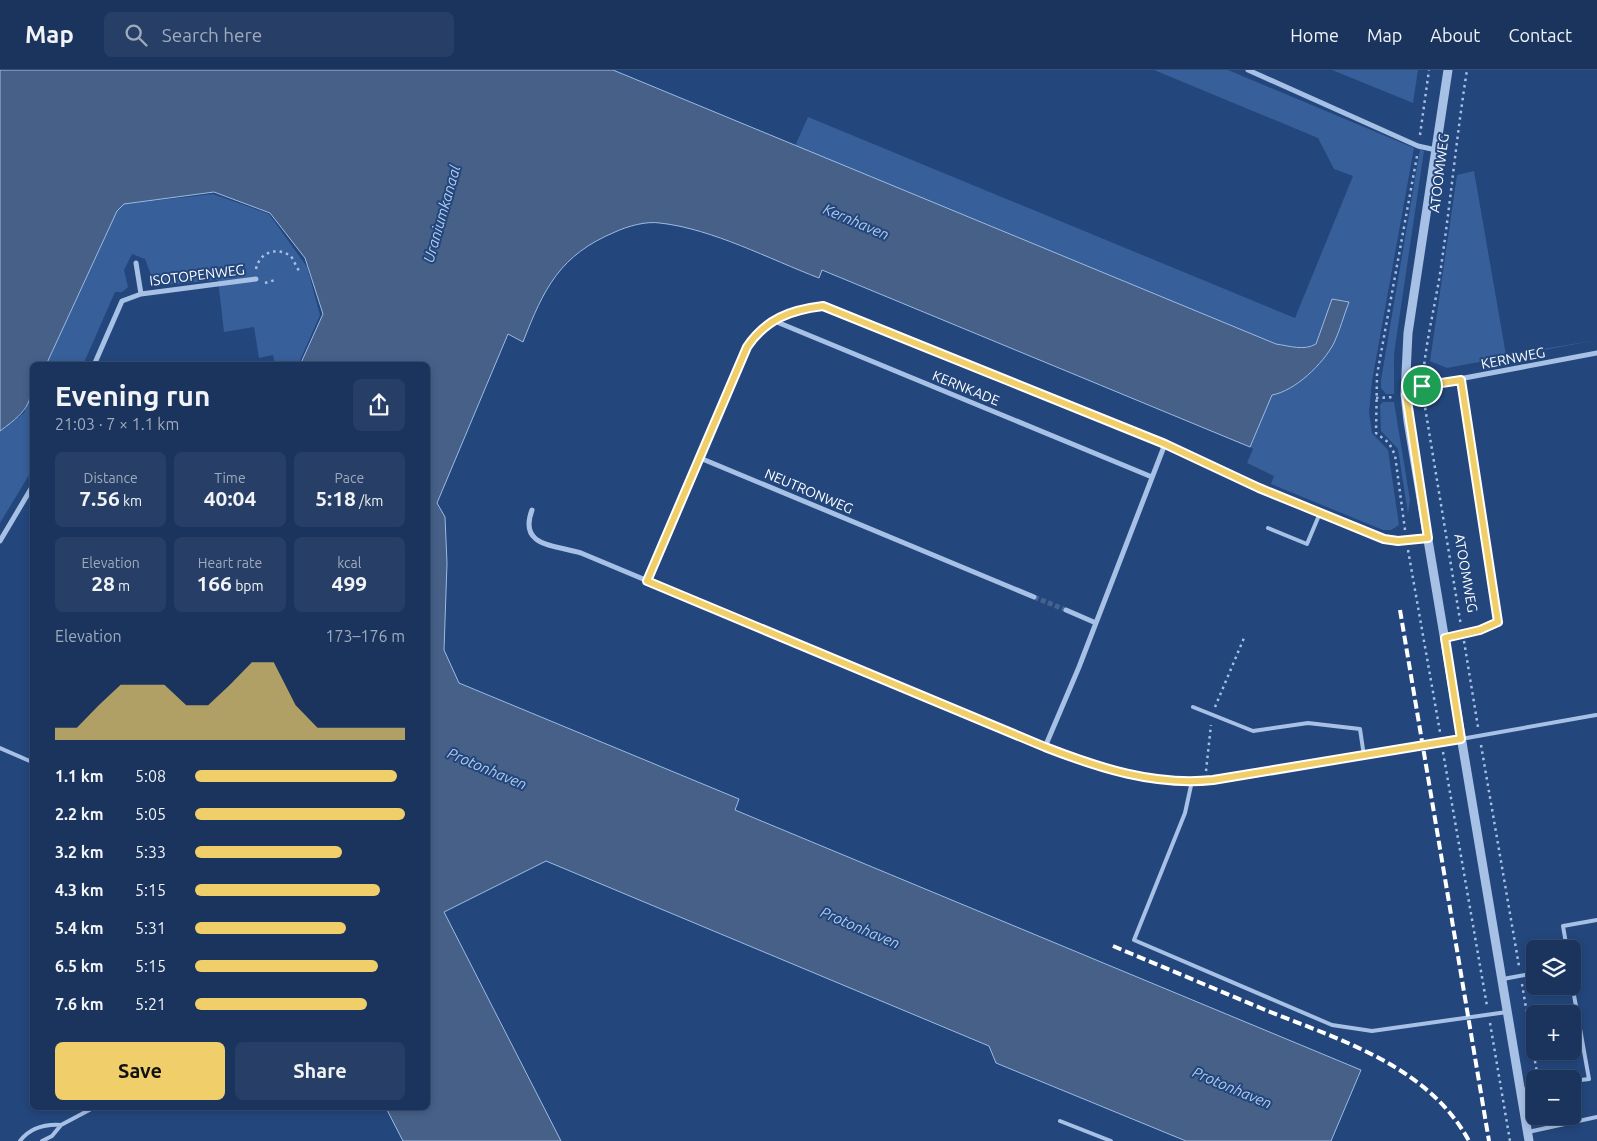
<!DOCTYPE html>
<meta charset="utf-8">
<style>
:root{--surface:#1a345d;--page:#273f66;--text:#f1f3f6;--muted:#9faabc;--line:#384f72;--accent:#f0cf6a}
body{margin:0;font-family:Ubuntu,sans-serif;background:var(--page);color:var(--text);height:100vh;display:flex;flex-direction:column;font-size:19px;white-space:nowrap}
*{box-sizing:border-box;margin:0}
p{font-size:16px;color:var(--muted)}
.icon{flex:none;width:28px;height:28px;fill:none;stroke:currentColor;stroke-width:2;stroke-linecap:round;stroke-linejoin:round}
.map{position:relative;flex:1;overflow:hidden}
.sheet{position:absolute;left:30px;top:292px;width:400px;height:748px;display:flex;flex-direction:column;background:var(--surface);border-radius:8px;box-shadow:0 2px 8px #0003,0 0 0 1px var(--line)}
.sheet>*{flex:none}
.tools{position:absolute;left:1526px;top:870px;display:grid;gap:10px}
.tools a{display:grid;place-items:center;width:55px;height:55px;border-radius:8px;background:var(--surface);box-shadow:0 2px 8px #0003,0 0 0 1px var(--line);font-size:25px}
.pin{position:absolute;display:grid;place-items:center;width:42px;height:42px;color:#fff;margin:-21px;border:2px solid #fff;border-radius:50%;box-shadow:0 1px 5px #0007}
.round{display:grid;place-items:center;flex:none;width:52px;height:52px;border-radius:8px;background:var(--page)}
.summary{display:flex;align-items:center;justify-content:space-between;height:85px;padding:0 25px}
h1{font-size:28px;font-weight:700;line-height:38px}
.stats{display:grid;grid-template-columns:repeat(3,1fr);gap:8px;height:85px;padding:5px 25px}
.stats div{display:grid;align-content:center;border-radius:8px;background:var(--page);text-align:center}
.stats b{font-size:21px;font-weight:700}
.stats small{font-size:14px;font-weight:400}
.stats p{font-size:14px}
.chart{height:140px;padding:10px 25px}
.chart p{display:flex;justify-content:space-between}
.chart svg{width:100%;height:90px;margin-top:5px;fill:var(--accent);opacity:.7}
.cta{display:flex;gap:10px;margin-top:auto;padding:10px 25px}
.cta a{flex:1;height:58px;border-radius:8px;background:var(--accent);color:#111;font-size:20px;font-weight:700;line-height:58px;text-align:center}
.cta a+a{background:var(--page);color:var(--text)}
ul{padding:0 25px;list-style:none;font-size:16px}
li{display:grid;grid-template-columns:80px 60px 1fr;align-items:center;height:38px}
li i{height:12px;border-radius:6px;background:var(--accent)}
header{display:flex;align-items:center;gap:30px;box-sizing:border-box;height:70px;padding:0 25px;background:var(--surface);border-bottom:1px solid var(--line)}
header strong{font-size:24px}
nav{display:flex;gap:28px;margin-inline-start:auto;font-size:18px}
.search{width:350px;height:45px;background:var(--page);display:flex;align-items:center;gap:12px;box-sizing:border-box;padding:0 18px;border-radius:8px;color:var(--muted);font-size:19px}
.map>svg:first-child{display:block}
.green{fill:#375f9a}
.water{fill:#466088;stroke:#9bbbe6}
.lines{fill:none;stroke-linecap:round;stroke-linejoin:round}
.minor-tunnel{stroke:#446290;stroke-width:5;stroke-dasharray:5 2.5;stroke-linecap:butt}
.path{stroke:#a7c0e5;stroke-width:2.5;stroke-dasharray:2.5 4;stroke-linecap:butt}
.service{stroke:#a7c0e5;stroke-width:4}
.minor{stroke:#a7c0e5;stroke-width:5}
.tertiary{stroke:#a7c0e5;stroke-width:9}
.rail{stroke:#fff;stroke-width:4;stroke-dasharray:9 4;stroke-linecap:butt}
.route-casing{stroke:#fff;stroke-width:10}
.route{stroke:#f0cf6a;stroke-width:6}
.labels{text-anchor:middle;stroke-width:4;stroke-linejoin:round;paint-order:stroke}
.street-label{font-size:14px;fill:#fff;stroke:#23467c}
.water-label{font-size:15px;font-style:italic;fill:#b2cbed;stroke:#23467c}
</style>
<header>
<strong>Map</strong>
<div class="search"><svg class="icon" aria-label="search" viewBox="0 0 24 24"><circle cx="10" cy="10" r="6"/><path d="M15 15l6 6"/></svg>Search here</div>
<nav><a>Home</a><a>Map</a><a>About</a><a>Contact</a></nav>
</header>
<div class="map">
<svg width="1597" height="1071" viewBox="0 0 1597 1071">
<rect width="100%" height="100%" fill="#23467c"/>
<path class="green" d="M1154,0H1228L1414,78L1372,311L1369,342L1372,363L1388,380L1399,455L1391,460H1383L1271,414L1274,406L1247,393L1253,379L1250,377L1272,325C1292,322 1324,291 1334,273C1340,261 1345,244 1348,231L1332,229L1316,274C1304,281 1290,276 1276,274L795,76L808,47L1295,248L1353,106L1334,99L1318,68Z
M1332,0H1418L1413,33Z
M1420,79L1424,81L1394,284V324H1386L1381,318V310Z
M1474,101L1506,285L1597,270L1447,298L1430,291L1457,105Z
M213,124L269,144L307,197L320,245L298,295H275L273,285L259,288L254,257L224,262L218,210L164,215L151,205L145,189L132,184L124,200L128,217L122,222H115L83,295H46L117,141L124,134Z
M32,324V400L0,453V361L24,343Z
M1383,332H1394L1410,430L1408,444L1398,379L1381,361L1380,335Z"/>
<path class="water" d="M0,0H613L1276,274C1290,276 1304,281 1316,274L1332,229L1349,232C1344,245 1340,260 1334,273C1323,294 1295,321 1272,325L1250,377L822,200L819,208C769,189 713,159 660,153C646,151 628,156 615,162C560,185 544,218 523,272L508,264L437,433L445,447L447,493L444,580L459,613L739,729L735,740L1361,1000L1331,1071H1186L996,993L989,976L546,791L444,842L561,1071H403L386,1038H428V295H300L323,244L305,188L270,143L214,122L124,134L117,141L46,295H32C32,334 31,338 0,361Z"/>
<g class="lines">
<path class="minor-tunnel" d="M1034,527L1066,540"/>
<path class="path" d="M1420,65L1429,0
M256,199C260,181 277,177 291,186L299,201
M265,213L275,210
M1423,307C1426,268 1437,229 1442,190C1451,127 1457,63 1467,0
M1423,325L1461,556
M1376,328L1394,327
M1405,460L1395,385L1389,373L1376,363L1377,305L1417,86
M1408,480L1440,662
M1464,571L1478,657
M1215,637L1244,568
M1481,675L1519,896
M1443,682L1487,936
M1206,701L1211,655
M1522,914L1538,1009
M1490,953L1510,1071"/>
<path class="service" d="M1268,458L1307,474L1320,443
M1445,568L1479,560L1498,552L1461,309
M1193,637L1253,661L1308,653L1360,659L1364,686
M1461,669L1596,645
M0,678L32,692
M1192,711L1185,743L1134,870L1332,955L1372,961L1507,942
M1567,879L1563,856L1597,850
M1503,909L1535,903
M1572,914L1589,1009L1572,1011
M1521,1020L1535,1017
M1060,1051L1111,1071
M1528,1062L1597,1047
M20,1071C30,1058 45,1054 61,1055
M42,1071L52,1066L61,1055L93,1038"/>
<path class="minor" d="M1248,0L1418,76L1436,80
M136,193L141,224
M772,250L823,235L1165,374L1259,418L1384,469L1398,471L1428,468
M94,295L122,231L141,224L256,209
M1405,324L1422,316L1597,283
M700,388L747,277L758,261L772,250L1152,407
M532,440C518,477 555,475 581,483L1045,677C1099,698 1155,716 1213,710L1461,669
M0,471L32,417
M647,511L700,388L1034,527
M1066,540L1096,553
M1045,677L1079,597L1165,374"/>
<path class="tertiary" d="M1448,0L1408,263L1405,324L1408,351L1529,1071"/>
<path class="rail" d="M1400,540L1489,1071
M1113,876C1163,897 1213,918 1263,939C1337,969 1428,995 1469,1071"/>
</g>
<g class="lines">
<defs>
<path id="route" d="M823,236L1165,374L1259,418L1384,469L1398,471L1428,468L1406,324L1422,316L1461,310L1498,552L1480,560L1445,568L1461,669L1213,710C1154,716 1099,698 1045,677L647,511L747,277C766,249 790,240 823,236Z"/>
</defs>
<use href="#route" class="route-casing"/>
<use href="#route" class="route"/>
</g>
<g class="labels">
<g class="street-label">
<text transform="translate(1439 103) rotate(-83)" y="5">ATOOMWEG</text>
<text transform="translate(197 205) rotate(-7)" y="5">ISOTOPENWEG</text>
<text transform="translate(1513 288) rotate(-11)" y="5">KERNWEG</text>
<text transform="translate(966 318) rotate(22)" y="5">KERNKADE</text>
<text transform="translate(809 421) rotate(23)" y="5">NEUTRONWEG</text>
<text transform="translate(1466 503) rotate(80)" y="5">ATOOMWEG</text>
</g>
<g class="water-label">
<text transform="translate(442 144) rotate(-74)" y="5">Uraniumkanaal</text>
<text transform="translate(856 152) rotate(23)" y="5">Kernhaven</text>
<text transform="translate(487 699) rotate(23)" y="5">Protonhaven</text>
<text transform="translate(860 858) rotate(23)" y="5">Protonhaven</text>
<text transform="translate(1232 1018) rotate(23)" y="5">Protonhaven</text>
</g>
</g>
</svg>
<div class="tools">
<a><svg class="icon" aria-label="layers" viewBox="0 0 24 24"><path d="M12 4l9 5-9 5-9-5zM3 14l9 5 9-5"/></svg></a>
<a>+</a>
<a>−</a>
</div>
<div class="pin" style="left:1422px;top:316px;background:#1e9e55"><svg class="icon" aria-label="arrive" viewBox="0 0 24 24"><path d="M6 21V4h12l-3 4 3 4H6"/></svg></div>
<section class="sheet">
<div class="summary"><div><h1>Evening run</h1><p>21:03 · 7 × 1.1 km</p></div><a class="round"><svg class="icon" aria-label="share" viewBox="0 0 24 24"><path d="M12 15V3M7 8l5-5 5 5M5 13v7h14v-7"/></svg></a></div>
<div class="stats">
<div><p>Distance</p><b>7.56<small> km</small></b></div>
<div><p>Time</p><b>40:04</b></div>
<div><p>Pace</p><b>5:18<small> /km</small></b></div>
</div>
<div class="stats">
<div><p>Elevation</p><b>28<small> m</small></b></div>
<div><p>Heart rate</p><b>166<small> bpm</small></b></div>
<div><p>kcal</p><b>499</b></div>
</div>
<div class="chart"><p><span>Elevation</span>173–176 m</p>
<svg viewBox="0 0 160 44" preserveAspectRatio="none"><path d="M0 44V38L10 38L20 27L30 17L40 17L50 17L60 27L70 27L80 17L90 6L100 6L110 27L120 38L130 38L140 38L150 38L160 38V44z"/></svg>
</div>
<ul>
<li><b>1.1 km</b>5:08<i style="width:96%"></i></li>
<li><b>2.2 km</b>5:05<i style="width:100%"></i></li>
<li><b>3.2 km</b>5:33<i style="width:70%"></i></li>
<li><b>4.3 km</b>5:15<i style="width:88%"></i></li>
<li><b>5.4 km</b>5:31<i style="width:72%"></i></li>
<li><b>6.5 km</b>5:15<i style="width:87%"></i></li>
<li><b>7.6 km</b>5:21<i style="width:82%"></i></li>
</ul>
<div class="cta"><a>Save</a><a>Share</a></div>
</section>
</div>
